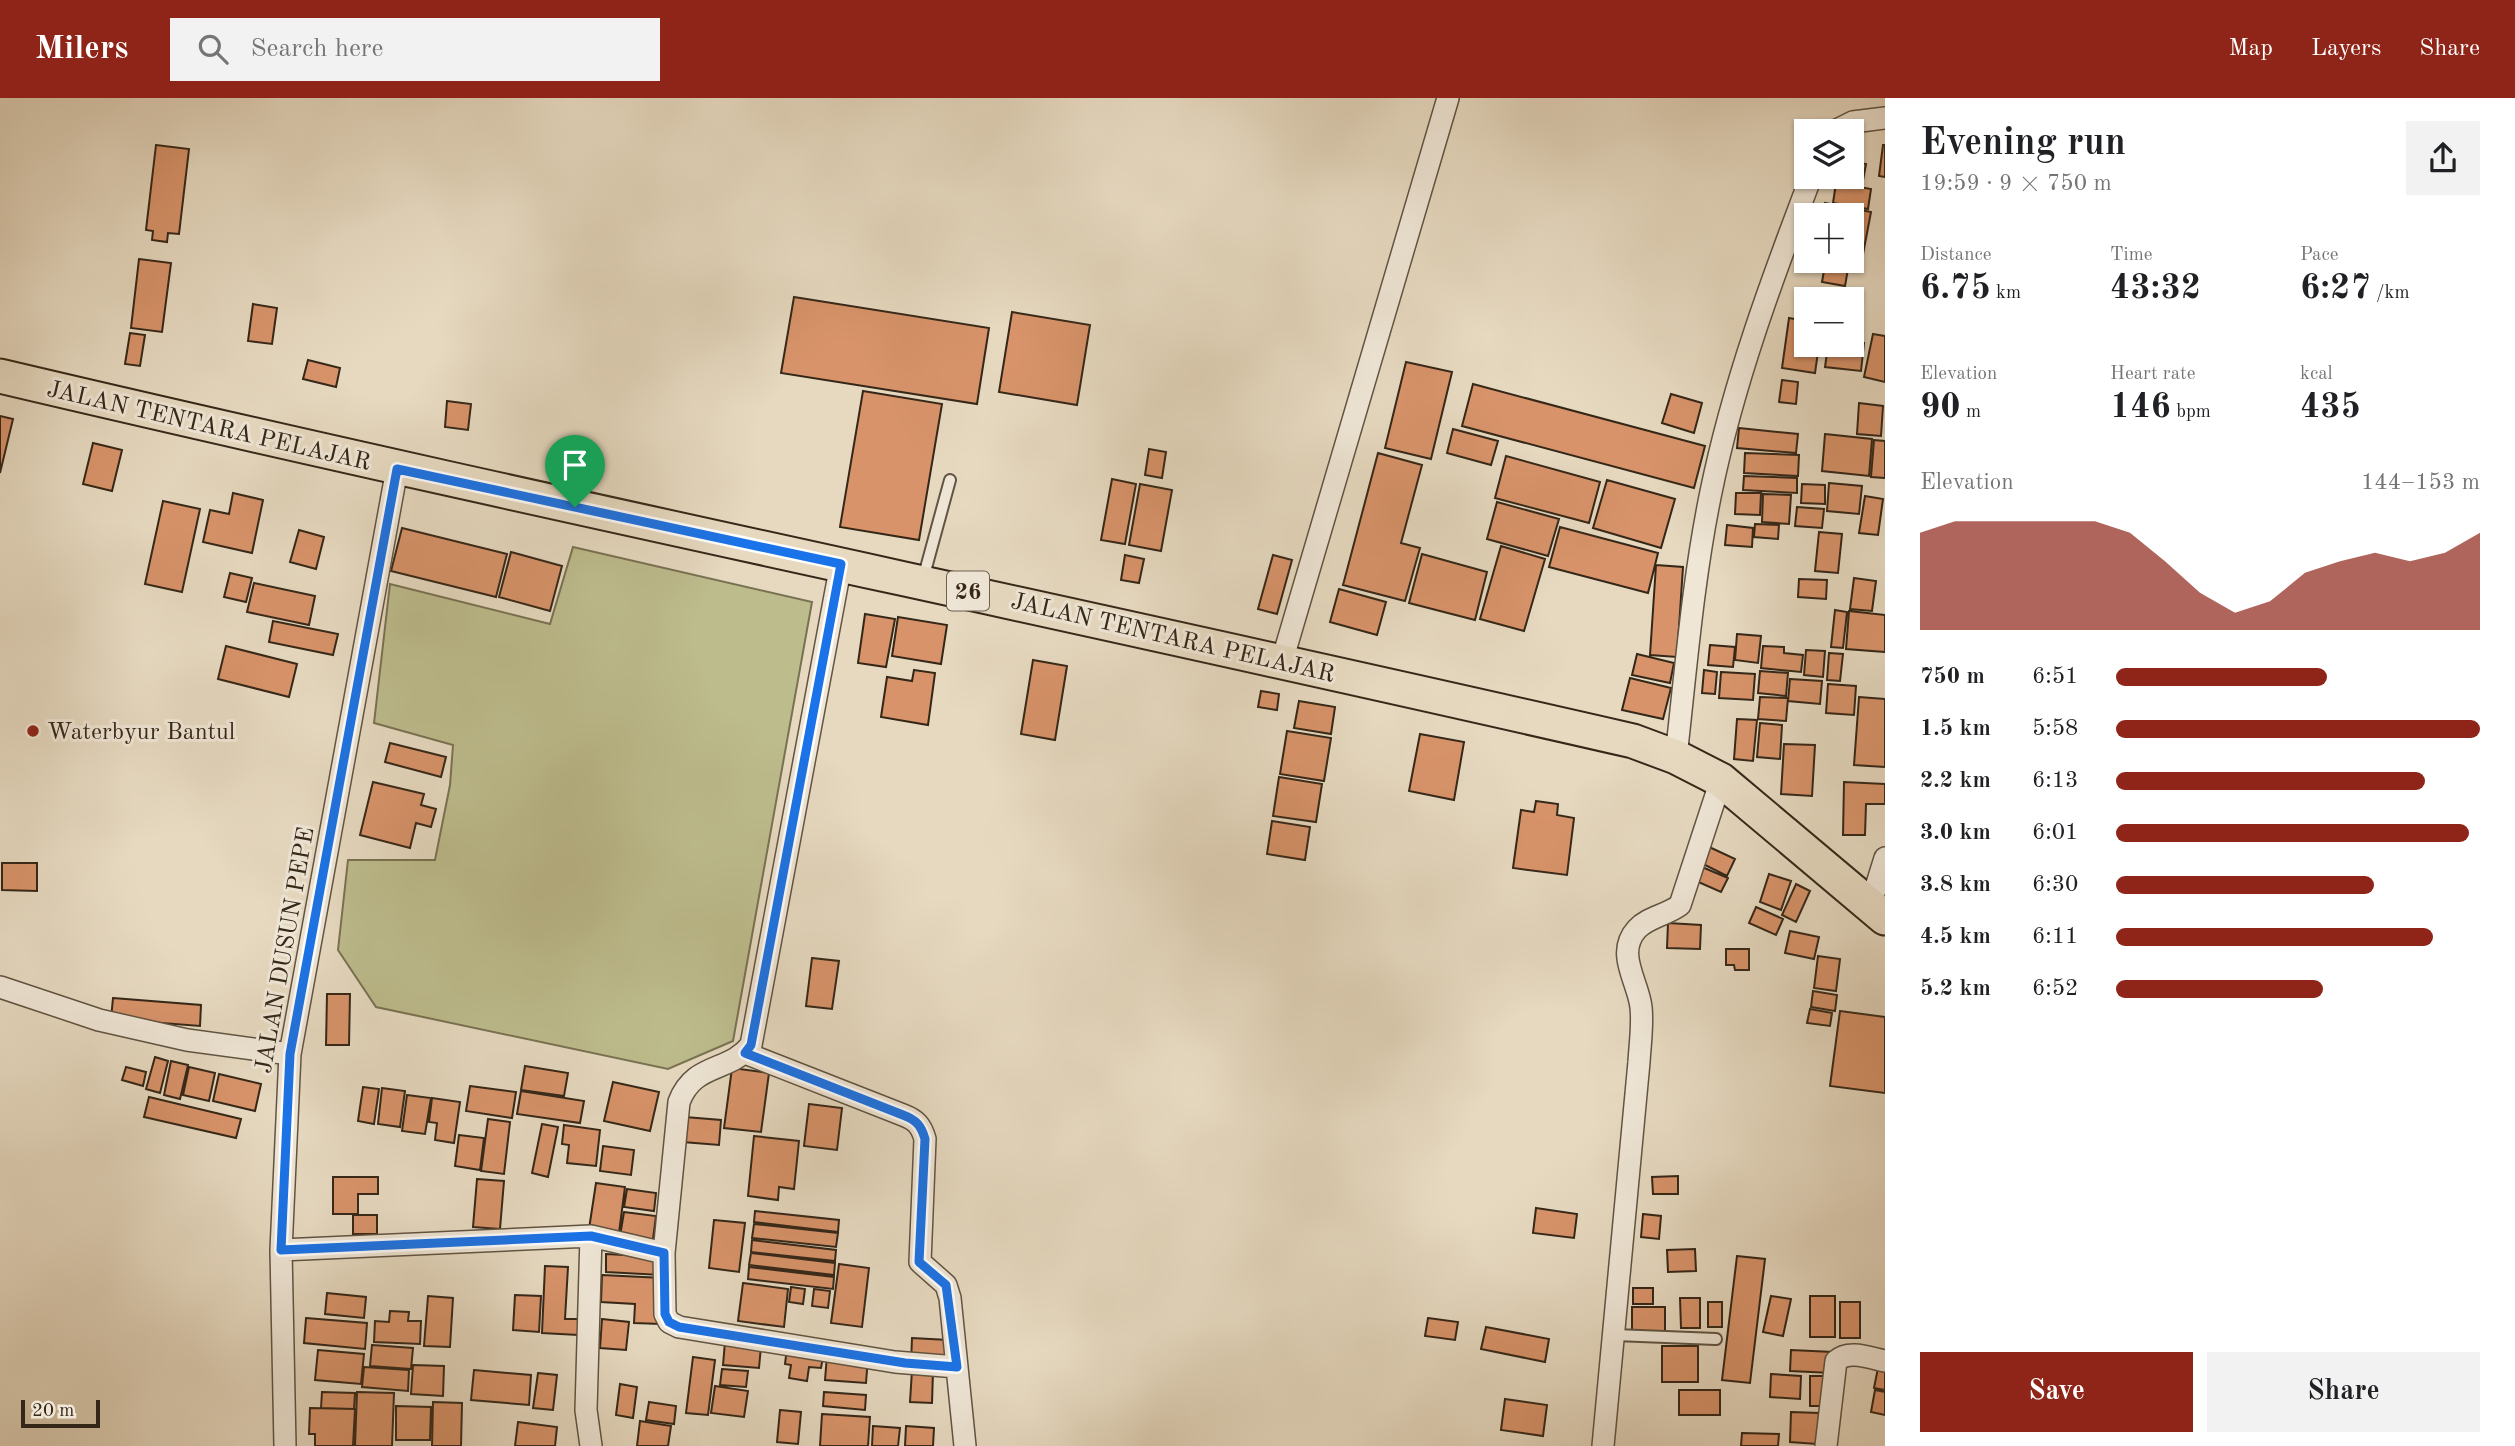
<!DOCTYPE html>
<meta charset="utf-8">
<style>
:root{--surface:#fff;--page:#f2f2f2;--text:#202124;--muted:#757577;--accent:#8f2418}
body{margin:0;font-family:"Old Standard TT",serif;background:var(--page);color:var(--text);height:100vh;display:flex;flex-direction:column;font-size:26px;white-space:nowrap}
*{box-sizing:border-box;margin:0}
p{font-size:23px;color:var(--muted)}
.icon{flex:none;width:38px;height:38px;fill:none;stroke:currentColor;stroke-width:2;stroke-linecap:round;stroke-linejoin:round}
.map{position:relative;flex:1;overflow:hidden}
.details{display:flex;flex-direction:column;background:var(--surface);width:630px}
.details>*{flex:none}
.controls{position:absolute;left:1794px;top:21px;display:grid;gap:14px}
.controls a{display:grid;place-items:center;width:70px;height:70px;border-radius:0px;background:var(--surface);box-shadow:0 2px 5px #0004;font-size:35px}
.scale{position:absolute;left:21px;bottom:18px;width:79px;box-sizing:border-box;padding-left:7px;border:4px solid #352718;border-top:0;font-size:19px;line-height:24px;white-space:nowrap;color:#352718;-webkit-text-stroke:5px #efe6d6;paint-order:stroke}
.pin{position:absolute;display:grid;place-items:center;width:60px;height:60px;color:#fff;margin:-72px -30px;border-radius:50% 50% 50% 0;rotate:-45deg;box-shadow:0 0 7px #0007}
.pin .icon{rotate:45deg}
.round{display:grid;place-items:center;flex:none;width:74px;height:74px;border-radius:0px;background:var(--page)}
.head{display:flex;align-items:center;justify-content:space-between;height:119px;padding:0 35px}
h1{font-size:38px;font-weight:700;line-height:52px}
.stats{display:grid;grid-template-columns:repeat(3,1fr);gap:10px;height:119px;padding:7px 35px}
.stats div{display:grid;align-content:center}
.stats b{font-size:35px;font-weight:700}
.stats small{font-size:19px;font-weight:400}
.stats p{font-size:19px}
.chart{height:196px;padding:14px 35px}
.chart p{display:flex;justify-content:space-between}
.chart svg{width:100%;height:126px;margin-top:7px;fill:var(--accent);opacity:.7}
.primary-button{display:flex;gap:14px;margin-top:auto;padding:14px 35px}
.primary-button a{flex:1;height:80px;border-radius:0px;background:var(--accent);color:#fff;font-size:28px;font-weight:700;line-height:80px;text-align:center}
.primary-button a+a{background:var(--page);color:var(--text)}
ul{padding:0 35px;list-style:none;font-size:23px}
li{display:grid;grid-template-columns:112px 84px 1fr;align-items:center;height:52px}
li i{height:18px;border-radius:9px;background:var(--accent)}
header{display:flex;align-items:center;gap:42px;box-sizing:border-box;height:98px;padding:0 35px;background:var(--accent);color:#fff}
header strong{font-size:33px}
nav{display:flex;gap:38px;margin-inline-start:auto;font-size:24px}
.search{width:490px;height:63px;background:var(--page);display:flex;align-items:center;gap:18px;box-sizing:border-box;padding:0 24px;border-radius:0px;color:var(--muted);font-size:26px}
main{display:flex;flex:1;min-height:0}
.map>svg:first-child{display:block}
.green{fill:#bdbc8d;stroke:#797252;stroke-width:2}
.building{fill:#d8936a;stroke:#352718;stroke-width:2}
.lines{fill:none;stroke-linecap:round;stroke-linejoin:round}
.service-casing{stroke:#615442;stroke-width:14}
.minor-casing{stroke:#615442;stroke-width:24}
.primary-casing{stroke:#352718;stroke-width:37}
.service{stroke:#efe6d6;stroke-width:10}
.minor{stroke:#efe6d6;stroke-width:21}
.primary{stroke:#e6d9c0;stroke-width:33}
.route-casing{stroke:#fff;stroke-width:14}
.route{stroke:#1a73e8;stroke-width:9}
.poi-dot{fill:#8f2418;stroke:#efe6d6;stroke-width:2.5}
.labels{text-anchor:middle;stroke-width:6;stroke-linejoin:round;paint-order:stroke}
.shield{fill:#efe6d6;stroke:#6d6051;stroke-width:2}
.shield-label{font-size:23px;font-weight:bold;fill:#352718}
.street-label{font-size:24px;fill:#352718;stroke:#efe6d6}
.poi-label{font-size:24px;fill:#352718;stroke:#efe6d6;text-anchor:start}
</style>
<header>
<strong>Milers</strong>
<div class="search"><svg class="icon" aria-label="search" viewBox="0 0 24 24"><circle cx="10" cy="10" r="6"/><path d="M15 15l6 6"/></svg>Search here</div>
<nav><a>Map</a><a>Layers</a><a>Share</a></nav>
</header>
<main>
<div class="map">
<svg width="1885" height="1348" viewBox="0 0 1885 1348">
<rect width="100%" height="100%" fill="#e6d9c0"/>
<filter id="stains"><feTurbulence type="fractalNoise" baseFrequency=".00286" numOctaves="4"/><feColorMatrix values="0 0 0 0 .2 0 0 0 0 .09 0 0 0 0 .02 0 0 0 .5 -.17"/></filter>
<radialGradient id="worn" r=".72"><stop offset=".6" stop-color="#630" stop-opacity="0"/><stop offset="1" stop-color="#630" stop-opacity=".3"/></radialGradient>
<path class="green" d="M573,449L812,504L733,943L668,971L376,909L338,852L348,762H435L450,687L453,647L374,625L390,486L550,526Z"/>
<path class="building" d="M156,47L189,51L179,136L168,135L167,144L152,142L153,133L146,132Z
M1883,47H1885V79L1879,78Z
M1852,64L1866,66L1862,88L1837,85L1838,79H1852Z
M1836,85L1871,91L1868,111L1833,105Z
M1825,105L1871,114L1863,156L1852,154V117H1822Z
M139,161L171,165L162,234L131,230Z
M1825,167L1848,171L1845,188L1822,184Z
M794,199L989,230L977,306L781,275Z
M253,206L277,210L272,246L248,243Z
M1012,214L1090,227L1077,307L999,294Z
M1789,220L1806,223V247H1819L1815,275L1782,270Z
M130,235L145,237L140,268L125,266Z
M1873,236L1885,238V284L1864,279Z
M1852,244L1864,245L1861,273L1825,269L1828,247H1852Z
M308,262L340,270L336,289L303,281Z
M1406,264L1452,274L1431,361L1385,350Z
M1782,282L1798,284L1796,306L1779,304Z
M1473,286L1705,348L1694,390L1462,328Z
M863,293L942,306L919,442L840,429Z
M1671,296L1702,305L1694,335L1662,325Z
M447,303L471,306L468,332L445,329Z
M1859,305L1883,308L1881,338L1857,336Z
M0,318L13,321L0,375Z
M1739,330L1798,336L1796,355L1737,350Z
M1453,331L1498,343L1491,367L1447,355Z
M1825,336L1872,341L1869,378L1822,373Z
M1874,342L1885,343V380L1871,379Z
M93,345L122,352L112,393L83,386Z
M1149,351L1166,354L1162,380L1145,377Z
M1378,355L1422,367L1401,445L1420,450L1405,503L1343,487Z
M1745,355L1799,357L1798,378L1744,375Z
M1506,358L1600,384L1589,425L1495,400Z
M1744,378L1797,380V395L1743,392Z
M1112,381L1136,386L1125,446L1101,442Z
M1607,382L1675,401L1661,450L1593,430Z
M1829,385L1862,388L1859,416L1827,413Z
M1140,386L1172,392L1161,453L1129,447Z
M1802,386L1825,387V406L1801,405Z
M233,395L263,402L252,455L203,444L210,412L229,416Z
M1736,395H1761L1760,417L1735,416Z
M1763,396L1791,397L1789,426L1762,424Z
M1865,398L1883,401L1878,437L1859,435Z
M163,403L200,411L182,494L145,486Z
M1497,404L1559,421L1548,458L1487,441Z
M1797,409L1824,411L1822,430L1795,428Z
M1755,426L1779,427L1778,441L1754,439Z
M1727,427L1753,430L1752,449L1725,447Z
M1560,429L1658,455L1648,495L1549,469Z
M402,430L507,456L496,499L391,473Z
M299,432L324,439L316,471L290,464Z
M1819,434L1842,436L1838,475L1815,473Z
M1501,448L1545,461L1524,533L1480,521Z
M511,454L562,468L550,513L499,499Z
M1422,456L1487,474L1475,522L1409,505Z
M1125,457L1144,461L1139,485L1121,482Z
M1273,457L1292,462L1277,516L1258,511Z
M1656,467L1683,469L1677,559L1650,557Z
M230,475L252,480L246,504L224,499Z
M1854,480L1876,483L1872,513L1850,511Z
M1799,481L1827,482L1826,501L1798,499Z
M254,485L315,498L309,527L247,514Z
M1339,491L1386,504L1377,537L1330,524Z
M1835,512L1847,514L1843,550L1831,549Z
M1849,513L1885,517V554L1846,551Z
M865,516L895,521L886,569L858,565Z
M898,519L947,527L941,566L892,558Z
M273,523L338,536L333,557L269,544Z
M1737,536L1761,538L1758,565L1735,562Z
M1710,547L1735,549L1733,569L1708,567Z
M226,548L297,566L289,599L218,581Z
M1763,548L1784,549V555L1803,557L1801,574L1761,570Z
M1806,552L1825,553L1823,579L1804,577Z
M1829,555L1843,556L1840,583L1827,582Z
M1637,556L1674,565L1670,585L1632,577Z
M1033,562L1067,568L1055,642L1021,636Z
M914,572L935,575L928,627L881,619L887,579L912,583Z
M1704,572L1717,574L1715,596L1702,595Z
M1760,573L1788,575L1786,598L1758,595Z
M1721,574L1755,576L1753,602L1719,600Z
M1630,580L1671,590L1663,621L1622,612Z
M1790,581L1822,583L1820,606L1788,603Z
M1828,586L1856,588L1854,617L1826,615Z
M1261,593L1279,596L1277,612L1258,609Z
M1760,599L1788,600L1786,623L1758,621Z
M1859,599L1885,601V669L1854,667Z
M1299,603L1335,609L1331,636L1294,630Z
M1737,621L1757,622L1753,663L1734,661Z
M1760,625L1782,627L1780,661L1757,659Z
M1287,633L1331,640L1324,683L1280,676Z
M1420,636L1464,644L1454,702L1409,693Z
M390,645L446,659L441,679L385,664Z
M1784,646L1815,647L1812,698L1781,696Z
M1279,679L1322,686L1316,724L1273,718Z
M373,684L424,696L421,707L436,711L431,729L416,725L410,750L360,737Z
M1844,684L1885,686V706H1866L1865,737H1843Z
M1536,703L1558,706L1557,717L1574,720L1567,777L1513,770L1521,712L1534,714Z
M1272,723L1310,729L1305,762L1267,756Z
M1705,747L1735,761L1727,778L1697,763Z
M2,765H37V793L2,792Z
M1702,769L1728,780L1721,794L1696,783Z
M1769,776L1791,783L1781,812L1760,804Z
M1796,786L1810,793L1796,824L1782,817Z
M1756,809L1783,821L1776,837L1749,825Z
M1668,825L1701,827L1700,851L1667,850Z
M1790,833L1819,839L1814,861L1785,855Z
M1726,851H1749V872H1735L1734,867H1726Z
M1818,858L1840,861L1836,893L1814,890Z
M812,860L839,863L832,911L806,908Z
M1813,893L1837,897L1835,913L1811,909Z
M327,896H350L349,947H326Z
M113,900L201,907L200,928L111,921Z
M1810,911L1832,915L1830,928L1807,925Z
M1840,913L1885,919V995L1830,988Z
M155,959L168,963L160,995L146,991Z
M171,963L188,967L180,1001L164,997Z
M525,968L568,975L564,998L521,992Z
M126,969L146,974L143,988L122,982Z
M189,969L215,975L209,1003L183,997Z
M732,970L769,975L761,1034L724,1030Z
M219,976L261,986L255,1013L213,1003Z
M613,984L659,994L650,1033L604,1023Z
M470,988L516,994L512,1020L466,1013Z
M363,989L379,991L374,1026L358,1023Z
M382,990L405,993L400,1029L378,1026Z
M521,993L584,1003L580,1025L517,1016Z
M407,997L431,1000L425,1036L402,1033Z
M149,999L241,1021L236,1040L144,1019Z
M432,1000L460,1004L454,1045L435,1042L437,1025L429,1024Z
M809,1006L842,1010L837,1052L804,1048Z
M685,1019L721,1022L719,1047L683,1044Z
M488,1021L510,1024L504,1076L481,1073Z
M542,1026L558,1029L548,1079L532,1075Z
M564,1027L600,1032L596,1068L567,1065L569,1047L562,1046Z
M459,1037L484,1040L480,1072L455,1068Z
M754,1038L799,1043L794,1091L779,1089L778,1102L748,1098Z
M603,1048L634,1052L631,1077L600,1073Z
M1678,1078V1096H1653L1652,1079Z
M333,1079H378V1096H358V1116H333Z
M477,1081L504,1083L500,1131L473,1129Z
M596,1085L625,1089L619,1135L589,1131Z
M627,1091L656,1095L654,1113L624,1109Z
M1536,1110L1577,1116L1574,1140L1533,1135Z
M755,1113L839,1122L838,1134L754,1124Z
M624,1114L656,1118L652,1149L619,1144Z
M1643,1116L1661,1118L1659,1141L1641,1139Z
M353,1117H377V1136H353Z
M714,1122L745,1125L739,1174L709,1170Z
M754,1126L838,1135L836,1149L752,1140Z
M752,1142L836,1152L835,1163L751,1154Z
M1695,1151L1696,1173L1668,1174L1667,1152Z
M751,1155L835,1165L834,1177L749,1167Z
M606,1156L662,1159L661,1177L606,1174Z
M1737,1158L1765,1161L1750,1285L1722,1282Z
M839,1166L869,1170L862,1229L831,1225Z
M545,1168L568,1169L565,1221H579L578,1237L542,1235Z
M749,1169L834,1179L833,1191L748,1181Z
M602,1177L663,1180L661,1226L634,1225L635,1206L601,1204Z
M743,1185L788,1191L784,1229L738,1223Z
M791,1189L805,1191L803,1206L789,1204Z
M1633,1190H1653V1206H1633Z
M814,1191L830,1193L828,1210L812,1208Z
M327,1195L366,1199L364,1220L325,1216Z
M515,1197L541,1198L539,1234L513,1232Z
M428,1198L453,1200L450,1249L424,1248Z
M1771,1198L1791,1201L1783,1238L1763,1234Z
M1810,1198H1835V1239H1810Z
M1680,1200H1700V1230H1681Z
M1708,1204H1722V1229H1708Z
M1840,1204H1860V1240H1840Z
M1632,1209H1665V1233H1632Z
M390,1213L409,1214L408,1223H421L420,1246L374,1244L375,1223L389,1224Z
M306,1220L367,1225L365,1251L304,1245Z
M1428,1220L1458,1224L1455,1242L1425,1238Z
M602,1221L629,1224L626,1252L600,1250Z
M1486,1229L1549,1241L1545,1264L1481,1251Z
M912,1240L948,1242L947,1267L911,1266Z
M725,1244L761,1248L759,1270L723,1267Z
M372,1247L413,1250L411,1271L370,1268Z
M1662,1248H1698V1284H1662Z
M787,1250L824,1254L821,1270L809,1269L807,1283L789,1280L791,1267L785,1266Z
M318,1252L364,1256L361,1286L315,1282Z
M1791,1252L1833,1254L1832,1275L1790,1273Z
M827,1257L868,1259L866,1285L825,1282Z
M693,1259L715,1262L708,1317L686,1315Z
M1879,1265L1885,1266V1292L1874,1290Z
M413,1267L444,1268L443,1298L411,1296Z
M364,1269L409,1272L408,1293L362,1289Z
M722,1271L748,1273L746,1289L720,1287Z
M474,1272L531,1277L529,1307L471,1302Z
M912,1272L933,1273L932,1305L910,1304Z
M538,1275L557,1277L553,1312L533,1310Z
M1771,1276L1801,1278L1800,1301L1770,1299Z
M1810,1278H1825V1308H1810Z
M620,1286L637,1289L633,1320L616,1317Z
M715,1288L748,1293L744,1319L711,1315Z
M1679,1292H1720V1317H1679Z
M1875,1292L1885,1294V1317L1871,1314Z
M322,1294L355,1295L354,1311L321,1310Z
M357,1294L394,1295L392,1348H355Z
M824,1294L866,1297L865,1312L823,1308Z
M1505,1301L1547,1307L1543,1338L1501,1332Z
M433,1304L462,1305L461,1348H432Z
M649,1304L676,1308L674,1326L646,1322Z
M396,1308L431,1309L430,1342H396Z
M310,1310L355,1311L353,1348H315V1336H309Z
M780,1312L801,1314L798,1346L777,1344Z
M1791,1314L1819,1315L1817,1346L1790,1344Z
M822,1316L870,1319L868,1348H820Z
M640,1323L671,1328L668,1348H637Z
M518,1324L557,1329L555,1348H515Z
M873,1328L900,1330L898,1348H872Z
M906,1328L934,1330L933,1348H905Z
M1742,1335L1779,1336L1778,1348H1741Z"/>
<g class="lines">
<defs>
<path id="service" d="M923,481L950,382
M1615,1237L1716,1241"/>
<path id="minor" d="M1835,33L1853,24L1885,20
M1282,563L1448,0
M1676,659C1686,570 1693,481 1711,394C1733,286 1772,181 1811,79
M1871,805L1885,760
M0,889L99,922L187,942L290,956
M745,955L903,1017C916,1022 921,1027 925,1041L920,1164L946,1187L950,1200L965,1348
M591,1138L586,1312L591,1348
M281,1152L591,1138L664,1155L665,1216L669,1224L679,1229L895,1264L957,1269
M664,1155L679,1004C694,964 729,975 751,947L841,466
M285,1348L281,1152L290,956L397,371
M1603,1348L1639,964C1640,946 1643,927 1641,909C1638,883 1615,855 1637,831C1648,819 1667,817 1680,807L1721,682
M1826,1348L1836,1263C1849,1251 1870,1260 1885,1263"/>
<path id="primary" d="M0,278C543,406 1089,518 1633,643L1676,659L1721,682L1885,820"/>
</defs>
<use href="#service" class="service-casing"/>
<use href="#minor" class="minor-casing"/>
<use href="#primary" class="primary-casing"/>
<use href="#service" class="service"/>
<use href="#minor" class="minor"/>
<use href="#primary" class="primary"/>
</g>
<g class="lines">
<defs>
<path id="route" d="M397,371L841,466L751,947L745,955L903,1017C916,1022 921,1027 925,1041L919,1164L946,1187L957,1269L905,1265L679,1229L669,1224L665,1216L664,1155L591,1138L281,1152L290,956Z"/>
</defs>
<use href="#route" class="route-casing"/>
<use href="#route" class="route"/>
</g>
<circle class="poi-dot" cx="33" cy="633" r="7"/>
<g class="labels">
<rect class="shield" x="947" y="473.5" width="42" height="39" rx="5"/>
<g class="shield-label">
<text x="968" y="501">26</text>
</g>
<g class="street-label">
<text transform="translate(209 327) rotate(13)" y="8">JALAN TENTARA PELAJAR</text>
<text transform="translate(1173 539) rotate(13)" y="8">JALAN TENTARA PELAJAR</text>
<text transform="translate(284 852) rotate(-80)" y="8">JALAN DUSUN PEPE</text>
</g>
<g class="poi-label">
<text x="47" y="641">Waterbyur Bantul</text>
</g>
</g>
<rect width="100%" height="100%" filter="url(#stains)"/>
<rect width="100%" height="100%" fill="url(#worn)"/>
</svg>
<div class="controls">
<a><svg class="icon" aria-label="layers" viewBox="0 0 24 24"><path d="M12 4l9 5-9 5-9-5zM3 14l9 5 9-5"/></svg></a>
<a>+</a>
<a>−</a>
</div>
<div class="scale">20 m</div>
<div class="pin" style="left:575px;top:409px;background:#1e9e55"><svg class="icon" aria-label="arrive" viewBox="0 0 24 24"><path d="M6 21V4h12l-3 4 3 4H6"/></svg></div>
</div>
<section class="details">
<div class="head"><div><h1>Evening run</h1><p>19:59 · 9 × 750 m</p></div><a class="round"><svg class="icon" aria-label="share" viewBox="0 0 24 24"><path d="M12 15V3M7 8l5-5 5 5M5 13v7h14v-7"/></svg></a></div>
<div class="stats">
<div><p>Distance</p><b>6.75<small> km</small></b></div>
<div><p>Time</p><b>43:32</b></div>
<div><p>Pace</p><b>6:27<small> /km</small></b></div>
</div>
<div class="stats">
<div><p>Elevation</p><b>90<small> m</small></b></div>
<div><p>Heart rate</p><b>146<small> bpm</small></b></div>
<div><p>kcal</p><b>435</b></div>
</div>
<div class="chart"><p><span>Elevation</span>144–153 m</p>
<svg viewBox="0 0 160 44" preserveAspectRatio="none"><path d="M0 44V10L10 6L20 6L30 6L40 6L50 6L60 10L70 20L80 31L90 38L100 34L110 24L120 20L130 17L140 20L150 17L160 10V44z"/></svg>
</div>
<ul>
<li><b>750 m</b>6:51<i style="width:58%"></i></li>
<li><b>1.5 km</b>5:58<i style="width:100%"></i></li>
<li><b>2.2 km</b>6:13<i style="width:85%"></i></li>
<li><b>3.0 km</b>6:01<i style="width:97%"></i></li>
<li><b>3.8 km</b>6:30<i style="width:71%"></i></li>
<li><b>4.5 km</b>6:11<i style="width:87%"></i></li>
<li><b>5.2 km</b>6:52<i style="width:57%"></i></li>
</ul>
<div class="primary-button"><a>Save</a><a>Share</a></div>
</section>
</main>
